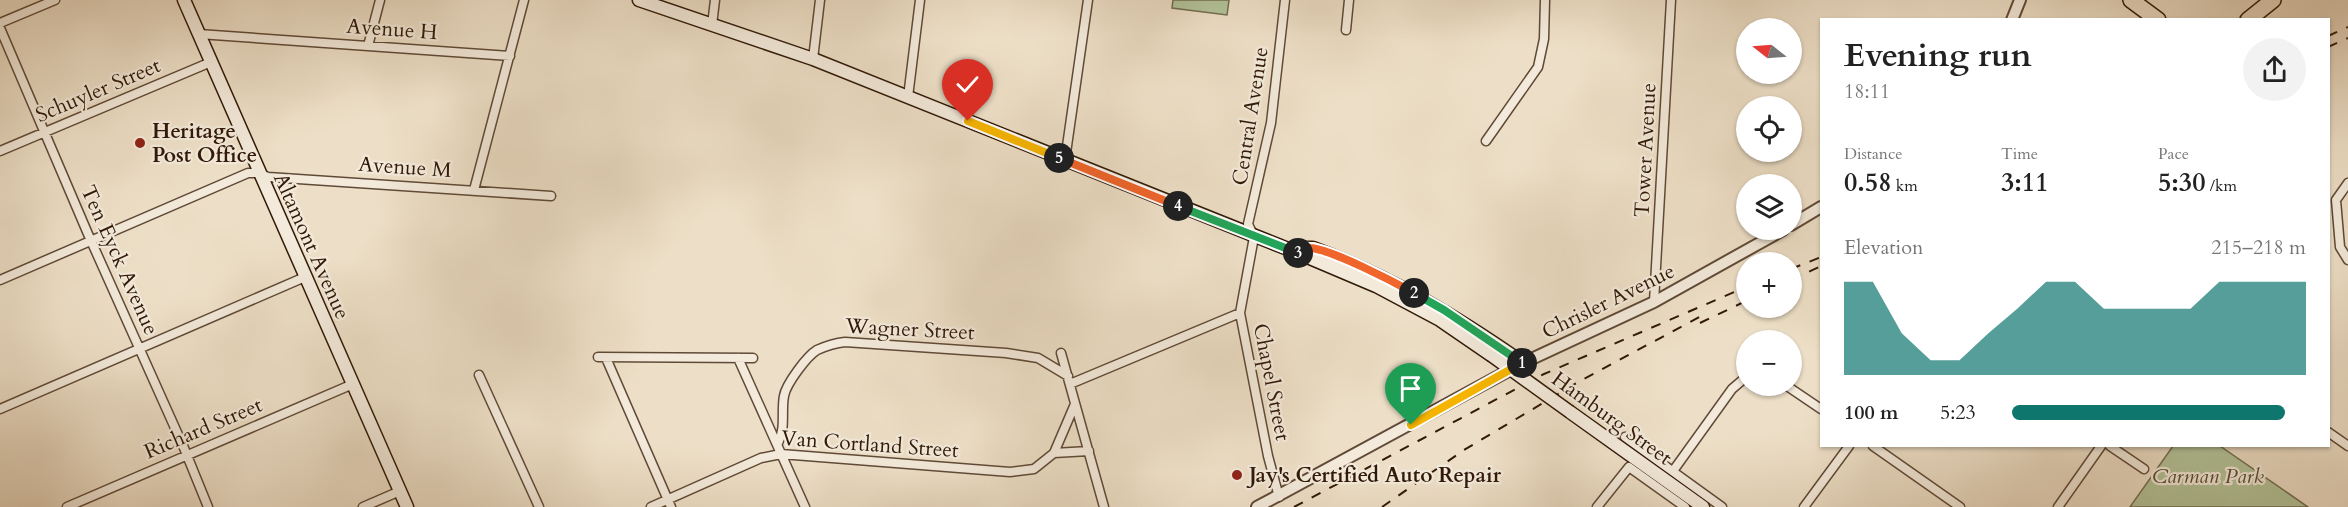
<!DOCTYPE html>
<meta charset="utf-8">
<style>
:root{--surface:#fff;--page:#f2f2f2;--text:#222;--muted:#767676;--accent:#0f766e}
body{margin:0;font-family:Cardo,serif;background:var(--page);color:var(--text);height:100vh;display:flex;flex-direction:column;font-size:22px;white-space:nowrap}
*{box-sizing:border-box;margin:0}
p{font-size:20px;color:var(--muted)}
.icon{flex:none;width:33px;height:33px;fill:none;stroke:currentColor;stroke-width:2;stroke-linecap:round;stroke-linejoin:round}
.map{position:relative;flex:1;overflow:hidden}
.side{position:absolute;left:1820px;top:18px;width:510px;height:429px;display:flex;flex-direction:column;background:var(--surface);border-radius:0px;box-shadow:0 2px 4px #0004}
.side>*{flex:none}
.needle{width:39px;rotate:287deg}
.fabs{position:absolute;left:1736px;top:18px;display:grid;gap:12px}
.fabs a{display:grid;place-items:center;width:66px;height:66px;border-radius:50%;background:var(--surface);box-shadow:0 2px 4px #0004;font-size:30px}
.pin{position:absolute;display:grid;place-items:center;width:51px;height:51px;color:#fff;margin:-62px -26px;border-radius:50% 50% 50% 0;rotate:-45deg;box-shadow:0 0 6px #0007}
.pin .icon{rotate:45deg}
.km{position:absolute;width:30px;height:30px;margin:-15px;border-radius:50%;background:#222;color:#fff;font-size:16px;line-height:30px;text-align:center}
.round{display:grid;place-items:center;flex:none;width:63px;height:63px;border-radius:32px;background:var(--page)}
.summary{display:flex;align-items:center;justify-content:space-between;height:102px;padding:0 24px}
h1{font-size:33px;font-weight:600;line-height:45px}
.metrics{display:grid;grid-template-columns:repeat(3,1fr);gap:9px;height:102px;padding:6px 24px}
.metrics div{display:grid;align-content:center}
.metrics b{font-size:26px;font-weight:600}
.metrics small{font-size:16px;font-weight:400}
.metrics p{font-size:16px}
.chart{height:168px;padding:12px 24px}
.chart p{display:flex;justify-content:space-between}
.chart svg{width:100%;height:108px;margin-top:6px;fill:var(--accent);opacity:.7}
ul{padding:0 24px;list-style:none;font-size:20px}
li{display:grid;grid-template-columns:96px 72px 1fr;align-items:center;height:45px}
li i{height:15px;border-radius:8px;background:var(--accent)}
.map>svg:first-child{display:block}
.green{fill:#b3c39a;stroke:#726e50;stroke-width:1.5}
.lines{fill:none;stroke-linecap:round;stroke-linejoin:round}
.minor-casing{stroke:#604a37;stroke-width:11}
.tertiary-casing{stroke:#604a37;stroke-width:14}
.secondary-casing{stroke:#311907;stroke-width:15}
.motorway-casing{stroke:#311907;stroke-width:18}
.minor{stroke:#f3eadb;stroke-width:8}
.tertiary{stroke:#f3eadb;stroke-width:10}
.secondary{stroke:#f3eadb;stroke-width:12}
.motorway{stroke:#eddfc7;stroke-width:15}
.rail{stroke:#311907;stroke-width:2;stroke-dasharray:10 10;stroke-linecap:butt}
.secondary-bridge-casing{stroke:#311907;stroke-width:15;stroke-linecap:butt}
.secondary-bridge{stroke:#f3eadb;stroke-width:12}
.split-1-casing{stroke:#fff;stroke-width:12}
.split-2-casing{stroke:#fff;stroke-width:12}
.split-3-casing{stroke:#fff;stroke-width:12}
.split-4-casing{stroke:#fff;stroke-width:12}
.split-5-casing{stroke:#fff;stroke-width:12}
.split-6-casing{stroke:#fff;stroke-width:12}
.split-1{stroke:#f5b400;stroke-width:8}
.split-2{stroke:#22a559;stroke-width:8}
.split-3{stroke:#f0652b;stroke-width:8}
.split-4{stroke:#22a559;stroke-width:8}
.split-5{stroke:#f0652b;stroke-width:8}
.split-6{stroke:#f5b400;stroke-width:8}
.poi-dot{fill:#8f2418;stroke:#f3eadb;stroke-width:2}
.labels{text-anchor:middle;stroke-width:4.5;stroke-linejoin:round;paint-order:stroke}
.street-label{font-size:21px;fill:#311907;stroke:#f3eadb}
.poi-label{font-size:21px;font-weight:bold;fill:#311907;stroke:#f3eadb;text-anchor:start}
.park-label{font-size:21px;font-style:italic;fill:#584c33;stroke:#f3eadb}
</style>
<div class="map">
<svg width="2348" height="507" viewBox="0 0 2348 507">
<rect width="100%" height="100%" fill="#eddfc7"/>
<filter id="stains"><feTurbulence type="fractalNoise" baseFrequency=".00333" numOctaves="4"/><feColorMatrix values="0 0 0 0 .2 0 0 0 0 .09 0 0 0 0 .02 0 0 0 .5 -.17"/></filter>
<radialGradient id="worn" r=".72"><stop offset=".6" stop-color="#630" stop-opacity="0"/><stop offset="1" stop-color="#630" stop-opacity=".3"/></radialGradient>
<path class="green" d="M1173,0H1229L1227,15L1172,8Z
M2173,446H2220L2308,507H2130Z"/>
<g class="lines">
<defs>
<path id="minor" d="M0,23L55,0
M712,25L715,0
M0,28L88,234L184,448L208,507
M1346,30L1349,0
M199,34L510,56
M368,46L380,0
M813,59L820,0
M908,97L920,0
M1486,141L1538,67L1544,39L1545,0
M0,151L211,62
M1065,160L1088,0
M2348,183L2336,200L2340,247L2348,260
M474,190L524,0
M0,280L248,173H258L268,177L551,196
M1654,302L1671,0
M1061,353L1104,507
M598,357L753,358
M606,358L671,507
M738,358L805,507
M479,375L539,507
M1070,384L1240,313
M1787,386L1821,409
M0,409L305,277
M2328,432L2348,446
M1625,437L1722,507
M778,443C786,428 781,412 784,396C786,384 807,356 817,350C826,346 835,343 845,342L1006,353L1038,358L1068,376
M1873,446L1960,507
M2110,446L2144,469
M1054,453L1089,451
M1673,471L1732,389L1746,377
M1279,497L1268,456L1240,313L1254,237L1248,224L1271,123L1285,0
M67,507L353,384
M363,507L400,491
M651,507L761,458L781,454L1010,472L1034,469L1054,453L1075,404
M1597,507L1629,467L1685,507
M1804,507L1849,446
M2058,507L2101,446"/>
<path id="tertiary" d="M2012,20L2020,0
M1791,225L1821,207
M1257,507L1523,363L1654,302L1783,230"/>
<path id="secondary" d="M184,0L407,507
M639,0L813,59L1298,253L1376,286L1440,320L1491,355
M1298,253L1304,248H1313C1389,276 1457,317 1523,363
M1570,412L1703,507"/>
<path id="motorway" d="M2131,0L2158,20
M2248,20L2273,0"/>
</defs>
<use href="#minor" class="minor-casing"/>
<use href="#tertiary" class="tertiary-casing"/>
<use href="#secondary" class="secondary-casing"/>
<use href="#motorway" class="motorway-casing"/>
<use href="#minor" class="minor"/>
<use href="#tertiary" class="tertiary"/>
<use href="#secondary" class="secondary"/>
<use href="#motorway" class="motorway"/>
<path class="rail" d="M2328,36L2348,27
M2328,47L2348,38
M1791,269L1821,257
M1791,280L1821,266
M1700,323L1746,301
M1294,507L1544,374L1746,287
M1382,507L1464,450L1580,381L1705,314"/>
<defs>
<path id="secondary-bridge" d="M1491,355L1570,412"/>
</defs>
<use href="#secondary-bridge" class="secondary-bridge-casing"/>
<use href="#secondary-bridge" class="secondary-bridge"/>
</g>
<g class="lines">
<defs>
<path id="split-1" d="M1411,425L1522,363"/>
<path id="split-2" d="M1414,293L1444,310L1522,363"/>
<path id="split-3" d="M1298,253C1302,249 1304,247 1310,248C1331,249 1394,282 1414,293"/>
<path id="split-4" d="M1178,206L1298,253"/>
<path id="split-5" d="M1059,158L1178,206"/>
<path id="split-6" d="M968,121L1059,158"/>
</defs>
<use href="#split-1" class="split-1-casing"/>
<use href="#split-2" class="split-2-casing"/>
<use href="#split-3" class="split-3-casing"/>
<use href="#split-4" class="split-4-casing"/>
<use href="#split-5" class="split-5-casing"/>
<use href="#split-6" class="split-6-casing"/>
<use href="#split-1" class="split-1"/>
<use href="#split-2" class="split-2"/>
<use href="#split-3" class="split-3"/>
<use href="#split-4" class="split-4"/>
<use href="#split-5" class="split-5"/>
<use href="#split-6" class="split-6"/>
</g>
<g class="poi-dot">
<circle cx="140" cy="143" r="6"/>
<circle cx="1237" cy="475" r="6"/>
</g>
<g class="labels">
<g class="street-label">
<text transform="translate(392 29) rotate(4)" y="7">Avenue H</text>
<text transform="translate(98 90) rotate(-23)" y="7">Schuyler Street</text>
<text transform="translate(1250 116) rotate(-81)" y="7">Central Avenue</text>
<text transform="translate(1645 150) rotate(-87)" y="7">Tower Avenue</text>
<text transform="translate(405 167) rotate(4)" y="7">Avenue M</text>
<text transform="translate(312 246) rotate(66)" y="7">Altamont Avenue</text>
<text transform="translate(120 260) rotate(66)" y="7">Ten Eyck Avenue</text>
<text transform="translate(1608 301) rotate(-26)" y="7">Chrisler Avenue</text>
<text transform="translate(910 329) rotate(3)" y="7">Wagner Street</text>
<text transform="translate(1272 382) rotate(79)" y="7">Chapel Street</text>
<text transform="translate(1612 418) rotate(36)" y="7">Hamburg Street</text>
<text transform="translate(203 428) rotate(-23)" y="7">Richard Street</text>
<text transform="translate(870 444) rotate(4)" y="7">Van Cortland Street</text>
</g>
<g class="poi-label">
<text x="152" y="138">Heritage<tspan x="152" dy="24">Post Office</tspan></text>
<text x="1249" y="482">Jay's Certified Auto Repair</text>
</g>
<g class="park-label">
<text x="2208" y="483">Carman Park</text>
</g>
</g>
<rect width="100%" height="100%" filter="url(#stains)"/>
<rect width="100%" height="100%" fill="url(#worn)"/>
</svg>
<div class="fabs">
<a><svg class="needle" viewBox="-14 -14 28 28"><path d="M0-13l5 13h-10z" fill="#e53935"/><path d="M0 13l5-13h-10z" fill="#767676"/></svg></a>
<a><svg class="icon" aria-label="locate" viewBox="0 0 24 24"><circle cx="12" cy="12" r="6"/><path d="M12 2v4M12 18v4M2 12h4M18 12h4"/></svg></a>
<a><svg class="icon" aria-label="layers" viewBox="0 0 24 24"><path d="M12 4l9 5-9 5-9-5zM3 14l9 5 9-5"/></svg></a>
<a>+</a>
<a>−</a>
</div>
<div class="pin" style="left:1411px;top:425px;background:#1e9e55"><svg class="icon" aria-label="arrive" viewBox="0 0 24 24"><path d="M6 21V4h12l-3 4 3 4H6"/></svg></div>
<div class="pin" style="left:968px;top:121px;background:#d93025"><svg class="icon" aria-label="check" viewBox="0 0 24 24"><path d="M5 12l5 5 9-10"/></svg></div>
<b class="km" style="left:1522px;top:363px">1</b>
<b class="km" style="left:1414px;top:293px">2</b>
<b class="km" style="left:1298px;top:253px">3</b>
<b class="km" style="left:1178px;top:206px">4</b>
<b class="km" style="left:1059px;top:158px">5</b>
<section class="side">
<div class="summary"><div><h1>Evening run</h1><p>18:11</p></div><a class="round"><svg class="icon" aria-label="share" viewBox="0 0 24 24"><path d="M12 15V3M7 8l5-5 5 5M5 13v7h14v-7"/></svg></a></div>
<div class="metrics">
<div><p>Distance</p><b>0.58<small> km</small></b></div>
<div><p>Time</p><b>3:11</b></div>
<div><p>Pace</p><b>5:30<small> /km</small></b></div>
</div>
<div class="chart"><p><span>Elevation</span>215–218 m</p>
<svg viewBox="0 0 160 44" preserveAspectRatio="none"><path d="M0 44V6L10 6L20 27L30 38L40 38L50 27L60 17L70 6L80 6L90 17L100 17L110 17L120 17L130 6L140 6L150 6L160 6V44z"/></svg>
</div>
<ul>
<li><b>100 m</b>5:23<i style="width:93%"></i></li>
</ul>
</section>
</div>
